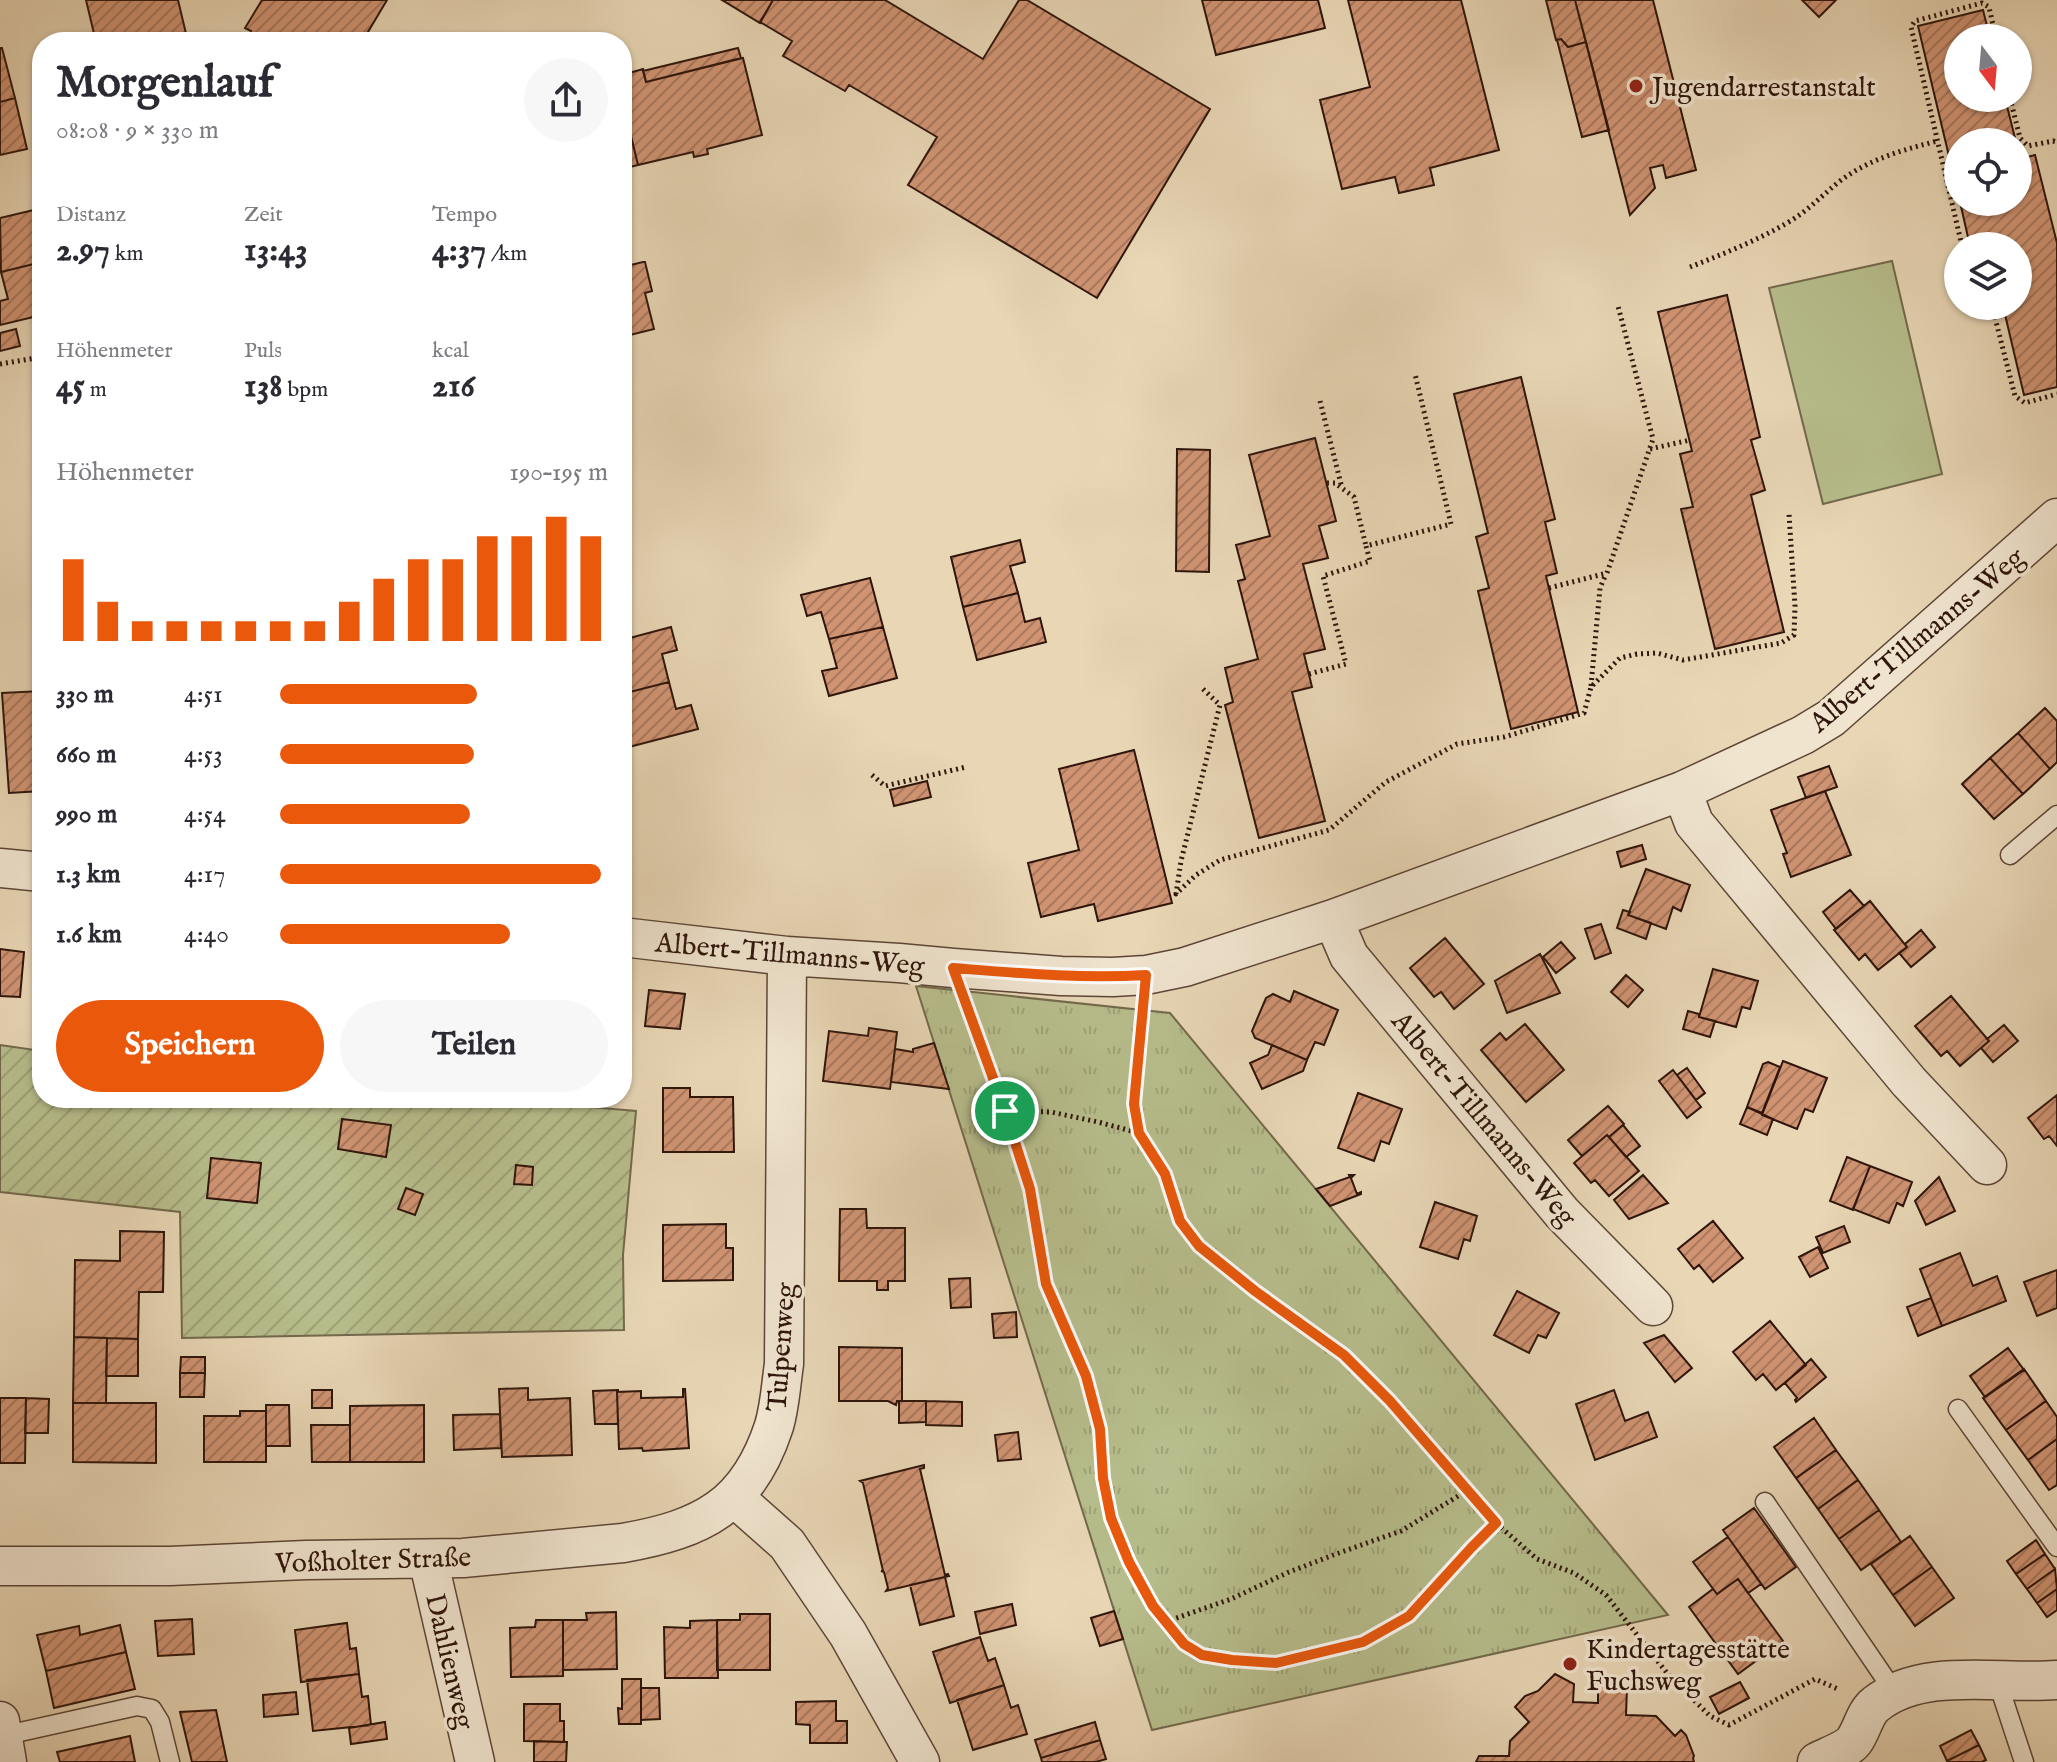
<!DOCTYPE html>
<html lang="de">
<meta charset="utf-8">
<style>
:root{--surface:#fff;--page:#f7f7f7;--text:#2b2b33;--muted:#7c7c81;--accent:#ea580c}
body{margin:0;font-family:"IM FELL English",serif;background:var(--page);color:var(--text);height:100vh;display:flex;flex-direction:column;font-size:30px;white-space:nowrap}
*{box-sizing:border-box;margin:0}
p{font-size:26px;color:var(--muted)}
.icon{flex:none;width:44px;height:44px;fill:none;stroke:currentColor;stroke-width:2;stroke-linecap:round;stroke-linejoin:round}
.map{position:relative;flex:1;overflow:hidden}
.side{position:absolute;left:32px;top:32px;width:600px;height:1076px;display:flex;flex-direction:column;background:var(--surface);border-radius:32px;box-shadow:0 2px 6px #0004}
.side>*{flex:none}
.needle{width:52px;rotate:164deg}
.controls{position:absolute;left:1944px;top:24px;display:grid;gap:16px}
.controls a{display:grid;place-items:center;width:88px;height:88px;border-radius:50%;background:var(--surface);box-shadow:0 2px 6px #0004;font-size:40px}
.pin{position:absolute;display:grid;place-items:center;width:68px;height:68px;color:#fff;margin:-34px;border:4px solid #fff;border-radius:50%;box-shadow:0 2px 8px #0007}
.round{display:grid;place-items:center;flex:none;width:84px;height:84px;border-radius:42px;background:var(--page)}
.headline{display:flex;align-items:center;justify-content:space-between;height:136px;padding:0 24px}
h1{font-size:44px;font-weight:700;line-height:60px}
.metrics{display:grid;grid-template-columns:repeat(3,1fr);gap:12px;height:136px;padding:8px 24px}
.metrics div{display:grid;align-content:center}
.metrics b{font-size:34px;font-weight:700}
.metrics small{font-size:22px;font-weight:400}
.metrics p{font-size:22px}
.chart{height:224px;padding:16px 24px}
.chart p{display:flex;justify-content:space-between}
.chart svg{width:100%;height:144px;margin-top:8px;stroke:var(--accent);stroke-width:6}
.primary-button{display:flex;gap:16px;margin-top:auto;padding:16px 24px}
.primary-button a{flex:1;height:92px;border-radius:48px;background:var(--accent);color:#fff;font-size:32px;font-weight:700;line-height:92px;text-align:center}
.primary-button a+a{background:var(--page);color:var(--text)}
ul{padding:0 24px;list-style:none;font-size:26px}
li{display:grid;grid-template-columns:128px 96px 1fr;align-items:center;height:60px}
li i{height:20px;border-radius:10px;background:var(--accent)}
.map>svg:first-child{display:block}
.grass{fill:#b7bd8c;stroke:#73694c;stroke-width:2}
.park{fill:url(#park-tufts);stroke:#73694c;stroke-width:2}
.garden{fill:url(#garden-furrows);stroke:#73694c;stroke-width:2}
.building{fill:url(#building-hatch);stroke:#2f150b;stroke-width:2}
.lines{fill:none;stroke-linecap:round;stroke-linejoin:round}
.service-casing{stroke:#5d4536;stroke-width:21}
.minor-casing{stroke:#5d4536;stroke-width:41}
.path{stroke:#2f150b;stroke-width:5;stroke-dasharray:2 4;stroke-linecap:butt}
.service{stroke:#f0e4cf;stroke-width:18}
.minor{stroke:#f0e4cf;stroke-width:38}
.route-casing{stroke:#fff;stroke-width:16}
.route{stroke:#ea580c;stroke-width:10}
.poi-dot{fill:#8f2418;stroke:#f0e4cf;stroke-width:3}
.labels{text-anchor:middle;stroke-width:7;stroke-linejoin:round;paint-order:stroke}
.poi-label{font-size:28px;fill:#2f150b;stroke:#f0e4cf;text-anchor:start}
.street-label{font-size:28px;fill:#2f150b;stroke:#f0e4cf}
</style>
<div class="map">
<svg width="2057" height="1762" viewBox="0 0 2057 1762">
<defs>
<pattern id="park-tufts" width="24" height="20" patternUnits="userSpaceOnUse" patternTransform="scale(2)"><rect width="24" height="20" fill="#b7bd8c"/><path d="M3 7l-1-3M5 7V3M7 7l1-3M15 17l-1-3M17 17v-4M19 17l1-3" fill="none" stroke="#9ea277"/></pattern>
<pattern id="garden-furrows" width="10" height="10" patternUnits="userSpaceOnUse" patternTransform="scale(2)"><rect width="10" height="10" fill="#b7bd8c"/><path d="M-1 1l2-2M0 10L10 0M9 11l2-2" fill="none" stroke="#9ea277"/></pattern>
<pattern id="building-hatch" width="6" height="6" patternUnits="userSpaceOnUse" patternTransform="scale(2)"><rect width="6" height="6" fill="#d09473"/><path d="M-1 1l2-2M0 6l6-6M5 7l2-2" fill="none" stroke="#a9785d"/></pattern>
</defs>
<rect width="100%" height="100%" fill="#e8d6b5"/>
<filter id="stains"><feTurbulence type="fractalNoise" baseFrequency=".0025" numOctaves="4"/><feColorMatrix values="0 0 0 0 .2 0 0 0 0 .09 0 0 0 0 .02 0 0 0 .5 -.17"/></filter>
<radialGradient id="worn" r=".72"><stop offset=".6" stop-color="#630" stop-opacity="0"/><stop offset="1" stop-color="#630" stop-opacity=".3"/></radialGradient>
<path class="grass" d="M1892,261L1942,474L1823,504L1769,288Z"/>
<path class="park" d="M916,986L1170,1013L1668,1615L1152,1730Z"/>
<path class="garden" d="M0,1045L42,1051V1098H486L636,1111L623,1255L624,1330L182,1338L180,1212L0,1192Z"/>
<path class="building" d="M86,0H178L188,42H96Z
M262,0H387L362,42H245L251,31L245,28Z
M722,0H773L760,23Z
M773,0H885L983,59L1019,0H1027L1210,109L1097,298L908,185L937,137L849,85L845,91L783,56L792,41L760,22Z
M1202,0H1318L1325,28L1216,55Z
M1348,0H1461L1499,150L1430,168L1434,185L1399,193L1395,177L1342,189L1320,100L1370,87Z
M1546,0H1575L1586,42L1568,47L1561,39L1556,40Z
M1575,0H1653L1696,170L1666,178L1663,165L1650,168L1655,188L1630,215Z
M1802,0H1836L1819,17Z
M1983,10L1990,38H1958V98H2005L2016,142H1958V194L1918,26Z
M1561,39L1568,47L1586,42L1609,130L1582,137L1557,40Z
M0,48H2L15,98L0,102Z
M738,48L741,58L646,82L643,71Z
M743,58L762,135L707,149L708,154L694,157L693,152L638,165L622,99V75L643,69L646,82Z
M15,98L27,149L0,155V102Z
M622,111H625L638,165L622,169Z
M2018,152L2020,159L2035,155L2057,243V387L2024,395L2003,306H2018V246H1970L1960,202H2018Z
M42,208V262L1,272L0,218Z
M42,262V315L0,325V301L8,299L1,272Z
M643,262H645L652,291L645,293L654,329L622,337V267Z
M1727,295L1760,437L1751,440L1765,490L1751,495L1784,632L1715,649L1681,509L1693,507L1680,454L1692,451L1658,312Z
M16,329L20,346L0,351V333Z
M1521,377L1555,519L1545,522L1557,573L1546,576L1578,712L1511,729L1478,591L1489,588L1476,537L1488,533L1454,394Z
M1315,438L1336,521L1319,526L1328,558L1303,564L1325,649L1304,654L1312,687L1292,692L1325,821L1259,838L1225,705L1233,702L1225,668L1258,659L1238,581L1245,579L1236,545L1270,536L1249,455Z
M1177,449L1210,450L1209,572L1176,571Z
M1020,540L1025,562L1010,566L1018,593L963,607L951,557Z
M870,578L883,627L829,639L821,612L807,616L801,595Z
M1018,593L1025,622L1040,618L1046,642L977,660L963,607Z
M671,627L677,650L662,654L669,682L622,694V640Z
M883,627L897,678L829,696L822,671L837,668L829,639Z
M669,682L676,709L691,705L698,729L629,747L622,718V694Z
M42,691V791L9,793L2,693Z
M2045,708L2057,721V762L2050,769L2018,733Z
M2018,733L2050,769L2023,794L1990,758Z
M1134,750L1172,903L1098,921L1094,904L1041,917L1028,863L1079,850L1059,769Z
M1990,758L2023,794L1994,819L1962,784Z
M1829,766L1837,787L1806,798L1798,777Z
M927,781L931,797L894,806L890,790Z
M1825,791L1851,855L1791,877L1783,854L1787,853L1771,810Z
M1642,845L1646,859L1621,867L1617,852Z
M1646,869L1690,885L1681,911L1673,907L1666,929L1628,915Z
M1850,890L1864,906L1836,929L1823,912Z
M1870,901L1907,947L1878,970L1865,954L1859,960L1834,930Z
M1623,910L1630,912L1628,915L1651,923L1646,939L1617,928Z
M1601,924L1611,953L1595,959L1585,929Z
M1921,930L1935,947L1911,967L1899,953L1907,947L1905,944Z
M1445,938L1484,984L1454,1009L1441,992L1434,997L1410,968Z
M1561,942L1575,958L1556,973L1543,957Z
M0,949L24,952L20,997L0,996Z
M1540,954L1560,993L1507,1013L1495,981Z
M1713,969L1758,981L1750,1009L1742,1007L1736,1027L1699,1017Z
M1626,975L1643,990L1628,1007L1611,992Z
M649,990L685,994L680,1029L645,1026Z
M1294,991L1338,1010L1324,1045L1315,1042L1307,1060L1255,1038L1252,1031L1266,998L1273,994L1290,1002Z
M1951,996L1989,1041L1960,1066L1947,1051L1941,1056L1915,1026Z
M1688,1011L1699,1014V1017L1715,1021L1710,1037L1683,1029Z
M1525,1024L1564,1070L1526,1102L1481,1050L1500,1033L1506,1040Z
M2004,1025L2018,1041L1993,1062L1981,1048L1989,1041L1987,1039Z
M869,1028L897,1032L890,1089L823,1081L829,1031L868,1036Z
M934,1043L949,1089L891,1082L895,1049L913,1052V1049Z
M1272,1045L1307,1060L1303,1071L1262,1089L1250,1063L1268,1055Z
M1783,1061L1827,1078L1813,1112L1805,1109L1797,1129L1762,1115Z
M1768,1062L1780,1067L1762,1113L1747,1107L1763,1064Z
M1687,1068L1705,1093L1696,1100L1677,1075Z
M1673,1070L1701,1107L1687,1118L1659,1081Z
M663,1088H690V1097H733L734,1152H663Z
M1358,1093L1402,1109L1389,1144L1381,1141L1374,1161L1338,1148Z
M2057,1095V1146L2049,1136L2044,1139L2028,1118Z
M1608,1106L1624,1124L1609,1137L1607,1135L1582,1156L1568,1140Z
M1747,1107L1773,1119L1767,1135L1740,1124Z
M342,1119L391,1125L386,1157L338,1149Z
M1623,1125L1640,1146L1626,1157L1609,1137Z
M1607,1135L1639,1171L1609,1196L1595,1180L1591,1183L1574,1163Z
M1847,1157L1870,1166L1853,1210L1830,1201Z
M211,1158L261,1163L257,1203L207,1198Z
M516,1165L533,1167L532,1185L514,1184Z
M1870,1166L1912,1182L1903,1206L1897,1203L1889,1223L1853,1209Z
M1349,1175H1354L1351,1178L1357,1194L1361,1192V1194L1330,1206L1316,1189L1350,1177Z
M1643,1175L1668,1203L1629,1219L1614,1200Z
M1939,1177L1955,1211L1926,1225L1915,1201Z
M406,1188L423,1194L415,1215L398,1209Z
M1435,1202L1477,1216L1470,1241L1464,1239L1458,1259L1420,1247Z
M840,1209H866L867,1228H905V1281H888V1290H877V1281H839Z
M1713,1221L1743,1258L1713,1282L1699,1265L1694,1269L1678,1249Z
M726,1224V1248H733V1280L663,1281V1225Z
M1844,1226L1850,1242L1823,1253L1816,1237Z
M120,1231L164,1232L163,1292H139L138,1339L74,1337L75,1260L120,1261Z
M1818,1247L1828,1268L1810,1277L1799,1257Z
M1960,1253L1973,1286L1997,1276L2006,1301L1942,1326L1920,1269Z
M2057,1270V1308L2037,1316L2024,1282Z
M970,1278L971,1307L951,1308L949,1279Z
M1517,1291L1559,1313L1546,1338L1538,1335L1529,1353L1494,1335Z
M1931,1298L1942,1326L1918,1336L1907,1307Z
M1016,1312L1017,1337L994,1338L992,1314Z
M1770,1321L1806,1365L1776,1390L1763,1374L1756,1380L1733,1352Z
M1664,1335L1692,1368L1675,1382L1644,1343Z
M74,1337L107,1338L106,1403H73Z
M107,1338L138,1339V1376H106Z
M839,1347L902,1348V1401H897L896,1405L888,1401H839Z
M2008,1348L2024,1370L1985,1397L1970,1376Z
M181,1357H205V1373H180Z
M1811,1359L1826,1377L1796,1402L1795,1400L1797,1398L1785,1383Z
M2024,1369L2046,1401L2006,1430L1983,1398Z
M180,1373H205L204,1397H180Z
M528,1388V1400L570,1398L572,1455L502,1457L499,1389Z
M683,1389H685L689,1448L643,1451L642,1448L619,1449L617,1392L641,1391V1398L683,1397Z
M312,1390H332V1408H312Z
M618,1390V1392H617L618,1424H595L593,1391Z
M1614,1390L1625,1421L1648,1412L1657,1437L1595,1460L1576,1404Z
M0,1398H26L25,1463H0Z
M26,1398L49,1399L48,1433H25Z
M899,1401H926V1422L899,1423Z
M926,1401L962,1402V1426L926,1425Z
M2046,1401L2057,1417V1439L2028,1460L2006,1430Z
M73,1403H156V1463L73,1462Z
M266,1405H289L290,1446H266Z
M424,1405V1462H350V1406Z
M240,1411H266V1462H204V1416H240Z
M500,1414L501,1448L454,1450L453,1415Z
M1814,1418L1836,1450L1796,1478L1774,1447Z
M311,1425H350V1462H312Z
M1018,1432L1021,1459L998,1461L995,1435Z
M2057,1439V1485L2049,1490L2028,1460Z
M1836,1450L1858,1480L1818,1509L1796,1478Z
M924,1465V1468L920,1469L945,1575L948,1574L949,1576L886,1591L888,1588L884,1572L881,1571H883L863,1483L860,1481Z
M1858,1480L1879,1510L1839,1539L1818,1509Z
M1754,1508L1796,1567L1765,1589L1723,1530Z
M1879,1510L1901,1542L1861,1570L1839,1539Z
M1910,1536L1932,1567L1893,1595L1871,1564Z
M1728,1537L1761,1584L1748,1593L1738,1579L1717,1594L1693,1562Z
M2036,1540L2045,1554L2016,1574L2007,1561Z
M2045,1554L2055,1569L2027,1589L2016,1574Z
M1932,1567L1954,1598L1915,1626L1893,1595Z
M2055,1569L2057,1589L2037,1603L2027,1589Z
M945,1577L954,1616L920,1625L910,1585Z
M1738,1579L1783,1641L1738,1674L1689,1607L1713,1589L1717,1594Z
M2057,1589V1610L2047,1617L2037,1603Z
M1012,1604L1016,1625L980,1634L975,1612Z
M1114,1611L1123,1639L1100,1646L1091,1618Z
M616,1612L617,1669L563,1670V1620H587L586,1613Z
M740,1614H770V1670H717V1620H740Z
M192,1619L194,1654L158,1656L155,1621Z
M536,1620H563V1676L511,1677L510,1628L535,1627Z
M717,1620L718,1678H665L664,1627L690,1628V1621Z
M347,1623L350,1649L356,1648L359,1674L301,1682L295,1630Z
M120,1625L126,1652L46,1671L37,1635L79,1626L80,1635Z
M980,1637L988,1661L995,1658L1004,1685L950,1703L933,1652Z
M126,1652L135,1689L54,1708L46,1671Z
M359,1674L362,1697L368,1696L371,1725L313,1731L307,1680Z
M1555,1674L1574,1684L1573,1702L1598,1703V1681L1614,1682L1627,1688L1626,1715L1656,1716L1675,1736L1681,1730L1686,1735L1694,1756L1693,1758L1694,1762H1476L1479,1756H1509L1510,1741L1529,1722L1515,1707L1525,1696L1538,1691Z
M622,1679H641V1724H619L618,1708L622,1709Z
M1740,1682L1749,1698L1719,1714L1710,1697Z
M1004,1685L1011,1708L1018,1705L1027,1734L973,1750L957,1700Z
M641,1688H659L660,1719L641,1720Z
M296,1692L298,1714L264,1717L263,1695Z
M836,1701V1721H847V1743H810V1725L796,1724V1702Z
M524,1704H560V1721H564V1742L524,1741Z
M216,1710L227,1762H192L180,1712Z
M385,1722L387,1739L351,1744L349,1728Z
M1095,1722L1100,1740L1041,1758L1035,1740Z
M1971,1730L1979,1745L1947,1761L1940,1746Z
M130,1736L135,1762H60L57,1752Z
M1100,1740L1106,1759L1096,1762H1042L1041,1758Z
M534,1741L567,1742L566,1762H534Z
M1979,1745L1986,1760L1982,1762H1948L1947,1761Z"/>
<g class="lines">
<defs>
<path id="service" d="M2010,855L2057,815
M1958,1409L2057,1547
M1765,1502L1895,1693
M1997,1680L2024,1762
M2,1736L137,1706L152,1709L160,1722L170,1762"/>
<path id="minor" d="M1682,791L1694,823L1909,1082L1987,1165
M0,868L42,872
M1333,919L1349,956L1562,1213L1653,1306
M622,937L787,956L899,963L953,968L1061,976L1113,977L1146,975L1185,967L1333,919L1682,791L1803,735L1831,718L2057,518
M735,1498L787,1544L848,1634L920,1762
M428,1559L475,1762
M0,1566H170L306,1560L463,1558L623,1543C703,1529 748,1506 774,1426C780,1406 781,1384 784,1364L787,956
M0,1721L7,1762
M1817,1762C1828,1756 1847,1750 1854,1741C1862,1730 1865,1712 1876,1704C1924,1666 2001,1685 2057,1680"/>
</defs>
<use href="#service" class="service-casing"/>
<use href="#minor" class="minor-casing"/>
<path class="path" d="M2010,98L2020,138L2028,146L2053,141L2057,142
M1962,246L1911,27L1915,21L1982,3L1989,7L1996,38
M1690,267C1723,254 1756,241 1787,223C1808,211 1821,196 1840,181C1869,159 1903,150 1937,141
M1992,306L2015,396L2025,403L2057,394
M0,364L42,357
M1320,401L1342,488
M1650,449L1690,440
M1327,483H1335L1354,497L1366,546
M1549,588L1607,573L1653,439L1618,306
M1309,674L1346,664L1323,576L1370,561L1366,546L1451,524L1415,374
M1591,686L1600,588L1606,574
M1203,689L1220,705L1181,861L1176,894L1196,875L1220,860L1329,830L1386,782L1457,744L1504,737L1584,713L1591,687L1620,658L1637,654L1657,653L1683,660L1781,643L1794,635L1795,606L1789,514
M872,775L885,786L966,767
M967,1006L1005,1111L1030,1189L1046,1284L1086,1376L1100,1429L1103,1478L1111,1518L1129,1562L1153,1606L1184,1644L1202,1655L1232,1660L1276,1663L1363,1642L1409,1616L1471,1548L1496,1523
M1142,1012L1134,1104L1139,1133L1165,1174L1180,1221L1199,1246L1255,1291L1344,1355L1390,1401L1496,1523L1537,1559L1574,1573L1606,1595L1667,1673L1710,1716L1729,1725L1815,1679L1840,1690
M1005,1111L1051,1112L1098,1122L1139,1133
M1165,1622L1231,1599L1289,1572L1336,1554L1401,1531L1468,1490"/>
<use href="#service" class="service"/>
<use href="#minor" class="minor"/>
</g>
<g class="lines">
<defs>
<path id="route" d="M953,968C1017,973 1081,979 1146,975L1134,1104L1139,1133L1165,1174L1180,1221L1199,1246L1255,1291L1344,1355L1390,1401L1496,1523L1471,1548L1409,1616L1363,1642L1276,1663L1232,1660L1202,1655L1184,1644L1153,1606L1129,1562L1111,1518L1103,1478L1100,1429L1086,1376L1046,1284L1030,1189L1005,1111Z"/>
</defs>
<use href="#route" class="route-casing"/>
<use href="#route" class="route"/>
</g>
<g class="poi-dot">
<circle cx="1636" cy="86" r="8"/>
<circle cx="1570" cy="1664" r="8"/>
</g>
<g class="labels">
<g class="poi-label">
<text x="1652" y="96">Jugendarrestanstalt</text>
<text x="1586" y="1658">Kindertagesstätte<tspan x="1586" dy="32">Fuchsweg</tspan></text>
</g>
<g class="street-label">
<text transform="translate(1916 639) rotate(-40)" y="10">Albert-Tillmanns-Weg</text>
<text transform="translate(790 953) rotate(5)" y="10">Albert-Tillmanns-Weg</text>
<text transform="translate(1485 1118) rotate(50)" y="10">Albert-Tillmanns-Weg</text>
<text transform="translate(780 1347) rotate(-86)" y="10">Tulpenweg</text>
<text transform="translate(373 1559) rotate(-2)" y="10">Voßholter Straße</text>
<text transform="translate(451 1661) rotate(77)" y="10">Dahlienweg</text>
</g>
</g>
<rect width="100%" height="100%" filter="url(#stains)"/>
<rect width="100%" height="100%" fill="url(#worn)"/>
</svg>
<div class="controls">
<a><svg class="needle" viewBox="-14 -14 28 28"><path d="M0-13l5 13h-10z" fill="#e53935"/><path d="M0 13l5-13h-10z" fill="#7c7c81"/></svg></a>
<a><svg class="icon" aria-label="locate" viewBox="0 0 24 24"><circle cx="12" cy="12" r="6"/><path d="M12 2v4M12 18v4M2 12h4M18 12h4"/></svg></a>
<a><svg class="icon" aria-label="layers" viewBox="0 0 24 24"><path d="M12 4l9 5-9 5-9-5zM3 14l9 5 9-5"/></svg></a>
</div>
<div class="pin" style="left:1005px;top:1111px;background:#1e9e55"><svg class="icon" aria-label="arrive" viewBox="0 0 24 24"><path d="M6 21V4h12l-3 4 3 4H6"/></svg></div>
<section class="side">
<div class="headline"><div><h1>Morgenlauf</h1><p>08:08 · 9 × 330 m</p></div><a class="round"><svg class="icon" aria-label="share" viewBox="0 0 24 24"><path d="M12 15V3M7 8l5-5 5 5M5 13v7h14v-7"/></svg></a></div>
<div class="metrics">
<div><p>Distanz</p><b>2.97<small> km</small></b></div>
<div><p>Zeit</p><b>13:43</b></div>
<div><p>Tempo</p><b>4:37<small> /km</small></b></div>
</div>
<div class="metrics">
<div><p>Höhenmeter</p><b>45<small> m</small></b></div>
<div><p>Puls</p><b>138<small> bpm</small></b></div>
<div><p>kcal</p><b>216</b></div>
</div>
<div class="chart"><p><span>Höhenmeter</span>190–195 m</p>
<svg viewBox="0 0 160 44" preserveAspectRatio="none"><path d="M5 44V19M15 44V32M25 44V38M35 44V38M45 44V38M55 44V38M65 44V38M75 44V38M85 44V32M95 44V25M105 44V19M115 44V19M125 44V12M135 44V12M145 44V6M155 44V12"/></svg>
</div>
<ul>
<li><b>330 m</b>4:51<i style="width:60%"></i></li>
<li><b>660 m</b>4:53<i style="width:59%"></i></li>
<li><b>990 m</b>4:54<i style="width:58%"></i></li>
<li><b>1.3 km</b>4:17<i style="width:98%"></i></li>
<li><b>1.6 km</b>4:40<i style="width:70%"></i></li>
</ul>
<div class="primary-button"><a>Speichern</a><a>Teilen</a></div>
</section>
</div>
